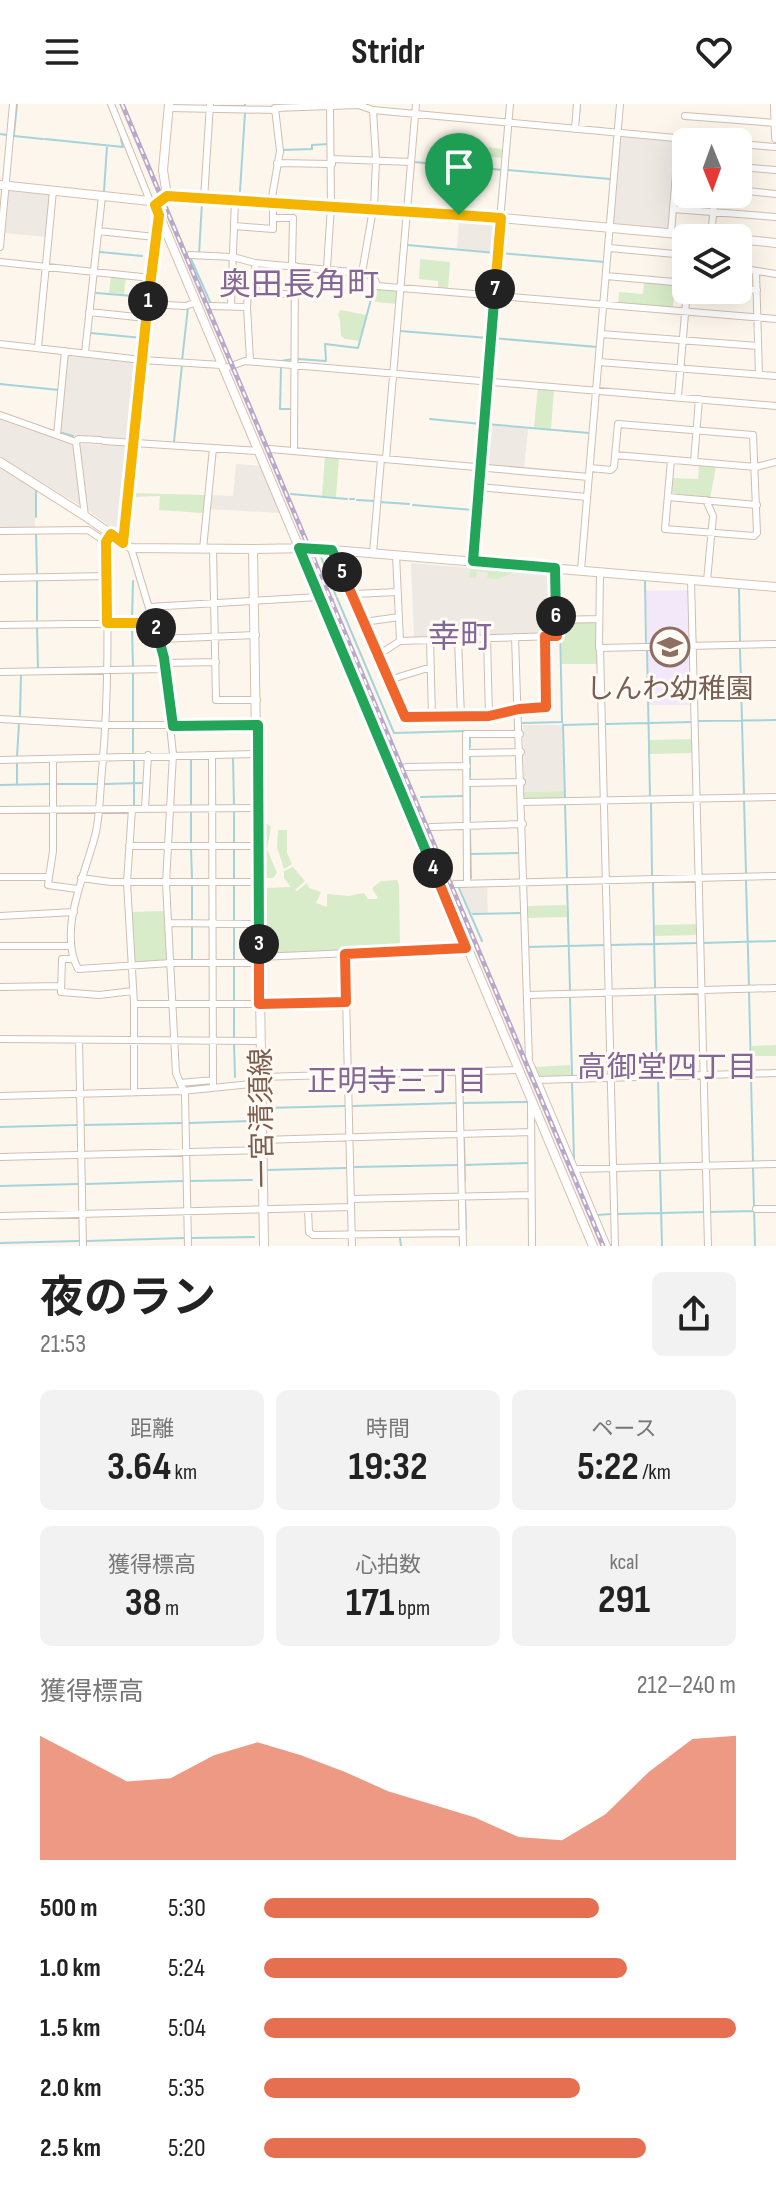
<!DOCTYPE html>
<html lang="ja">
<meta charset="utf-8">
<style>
:root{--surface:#fff;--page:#f2f2f2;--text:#222;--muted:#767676;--accent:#e76f51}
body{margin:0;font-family:"Sofia Sans Condensed","Noto Sans JP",sans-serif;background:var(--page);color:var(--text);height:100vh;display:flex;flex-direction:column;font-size:30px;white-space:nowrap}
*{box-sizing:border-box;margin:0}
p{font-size:26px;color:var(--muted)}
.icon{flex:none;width:44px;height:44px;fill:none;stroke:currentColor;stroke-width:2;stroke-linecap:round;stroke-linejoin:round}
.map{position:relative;height:1142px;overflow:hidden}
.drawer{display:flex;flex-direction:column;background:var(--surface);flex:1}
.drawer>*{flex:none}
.needle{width:52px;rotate:179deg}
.fabs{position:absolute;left:672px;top:24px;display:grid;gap:16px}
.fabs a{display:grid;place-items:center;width:80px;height:80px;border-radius:12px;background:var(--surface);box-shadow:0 8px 32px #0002;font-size:40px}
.pin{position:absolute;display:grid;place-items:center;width:68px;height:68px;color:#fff;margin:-82px -34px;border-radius:50% 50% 50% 0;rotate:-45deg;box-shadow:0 0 8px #0007}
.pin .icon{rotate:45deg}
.km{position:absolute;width:40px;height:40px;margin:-20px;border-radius:50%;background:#222;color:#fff;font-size:22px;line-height:40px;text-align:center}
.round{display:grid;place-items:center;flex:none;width:84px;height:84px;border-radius:12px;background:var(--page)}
.headline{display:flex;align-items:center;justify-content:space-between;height:136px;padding:0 40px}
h1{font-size:44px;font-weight:700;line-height:60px}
.stats{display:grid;grid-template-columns:repeat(3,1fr);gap:12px;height:136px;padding:8px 40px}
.stats div{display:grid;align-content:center;border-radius:12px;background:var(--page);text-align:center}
.stats b{font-size:40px;font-weight:700}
.stats small{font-size:22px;font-weight:400}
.stats p{font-size:22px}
.chart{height:224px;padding:16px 40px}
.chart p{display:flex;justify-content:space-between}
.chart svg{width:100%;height:144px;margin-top:8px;fill:var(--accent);opacity:.7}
ul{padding:0 40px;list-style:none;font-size:26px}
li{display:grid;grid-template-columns:128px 96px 1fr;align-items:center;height:60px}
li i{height:20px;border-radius:10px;background:var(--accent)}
header{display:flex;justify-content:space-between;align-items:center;height:104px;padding:0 40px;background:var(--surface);font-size:36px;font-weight:700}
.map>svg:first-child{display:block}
.industrial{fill:#efe9e4}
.education{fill:#f3e8fa}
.green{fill:#d8ecc9}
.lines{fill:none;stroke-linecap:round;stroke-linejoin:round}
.stream{stroke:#a5d3da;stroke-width:2}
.street-casing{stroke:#d1beb0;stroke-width:8}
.secondary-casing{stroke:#d6c0b0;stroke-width:10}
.street{stroke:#fff;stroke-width:6}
.secondary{stroke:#fff;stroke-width:8}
.rail-casing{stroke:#b9a8c9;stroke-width:5}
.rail{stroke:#fffaf3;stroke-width:2;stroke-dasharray:6;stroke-linecap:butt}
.split-1-casing{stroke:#fff;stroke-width:16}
.split-2-casing{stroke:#fff;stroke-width:16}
.split-3-casing{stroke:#fff;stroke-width:16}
.split-4-casing{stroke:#fff;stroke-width:16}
.split-5-casing{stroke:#fff;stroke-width:16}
.split-6-casing{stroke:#fff;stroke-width:16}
.split-7-casing{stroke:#fff;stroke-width:16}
.split-8-casing{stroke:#fff;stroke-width:16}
.split-1{stroke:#f5b400;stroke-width:10}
.split-2{stroke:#f5b400;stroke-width:10}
.split-3{stroke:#22a559;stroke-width:10}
.split-4{stroke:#f0652b;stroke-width:10}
.split-5{stroke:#22a559;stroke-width:10}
.split-6{stroke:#f0652b;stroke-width:10}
.split-7{stroke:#22a559;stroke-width:10}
.split-8{stroke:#f5b400;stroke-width:10}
.labels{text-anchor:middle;stroke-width:6;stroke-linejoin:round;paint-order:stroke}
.education-label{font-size:28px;fill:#785e54;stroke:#fffaf3}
.street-label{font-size:28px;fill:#7a5c4d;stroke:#fffaf3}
.neighbourhood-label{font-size:30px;fill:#846695;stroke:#fffaf3}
.quarter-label{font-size:32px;fill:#846695;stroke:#fffaf3}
</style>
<header><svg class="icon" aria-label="menu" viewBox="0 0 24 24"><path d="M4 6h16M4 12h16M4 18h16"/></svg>Stridr<svg class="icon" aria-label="heart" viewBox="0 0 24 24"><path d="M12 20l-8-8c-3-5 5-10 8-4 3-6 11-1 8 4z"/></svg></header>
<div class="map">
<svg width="776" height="1142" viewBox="0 0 776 1142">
<rect width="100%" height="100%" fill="#fdf6ec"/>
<path class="industrial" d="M623,32L676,36L670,125L668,126L613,119L620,34Z
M8,86L52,91L47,133L4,129Z
M459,115L498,118L495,148L457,145Z
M67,250L140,257L131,338L81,334L59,328Z
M0,314L74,340L83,403L0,354Z
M485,321L528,325L524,365L482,361Z
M79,340L132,342L122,432L88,406Z
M236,360L261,362L280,409L208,405L209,391L233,392Z
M0,364L35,384V425H0Z
M411,459L553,471L554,530L414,534Z
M523,621H562L564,687L524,688Z
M468,781H487L488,809L471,810L461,784Z"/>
<path class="education" d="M690,486L693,601H649L646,487Z"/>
<path class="green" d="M459,40L503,45V54L459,50Z
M420,155L450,158L448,186L438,185V177L419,175Z
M111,171L126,172L124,190L109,189Z
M644,177L683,180L684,191L674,190L673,204L618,200L619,188L643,190Z
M377,184L398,185L397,200L375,198Z
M340,206L367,211L359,237L345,235L341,232L340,216L338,211Z
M538,283L554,285L551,325L534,323Z
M325,352L339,354L336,393L322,392Z
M699,362L716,363L710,394L672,389L673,374L698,375Z
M131,389L205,391L203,409L159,406L160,392L130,393Z
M471,464L515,468L497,475L487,474L488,468L477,467L476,474L469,473Z
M596,516L597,560H562L561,517Z
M694,635V649L650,650V636Z
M564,687V696H524V688Z
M265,718L271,723L267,745L277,769L273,774H265Z
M278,726H287V749L292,760L284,765L277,743Z
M293,763L305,777L295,786L297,787L307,779L309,784L321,788L316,799L327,803V790L349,792L364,789L368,795H376L378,794L372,784L381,777L397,776L399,781L400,844L265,850V784L291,783L284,774V767Z
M566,801L567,813L527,814V802Z
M164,807L167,857L133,860L130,808Z
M698,820V831L655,832V821Z
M776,941V952H752V942Z
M570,961L571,973H538L533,963Z"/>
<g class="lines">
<path class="stream" d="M213,2H245V0
M578,21L580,0
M0,30L7,31
M14,30L17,0
M14,32L43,35
M45,35L123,43L121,35
M282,46L312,45V41L329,40
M414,58L503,66
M508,66L610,75
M104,87L107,42
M240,87L245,9
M407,141L496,149
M100,148L142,152
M500,149L605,158
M199,150L202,99
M191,155L211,200
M96,189L146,193
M400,227L488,234
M91,229L142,234
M492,234L597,243
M298,255L326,257L325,240L358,244L374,184
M182,257L188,203
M281,257L293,255
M281,264L280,305H293
M0,280L59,286
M430,315L481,320
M486,320L589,329
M59,328L73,332
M174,338L182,261
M36,386V413
M291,390L347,395
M350,395H354
M357,396L376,397
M379,398L409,400
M413,401L473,406
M36,429L37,470
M470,452L471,438
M321,453L336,492
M559,472L560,512
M37,476V517
M645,477L646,540
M739,485L740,538
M337,494L394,629L466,627
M325,496L333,495
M132,516L133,477
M132,522L133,563
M37,523L38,565
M647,545L650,693
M740,545L744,690
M133,568V618
M20,611L21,570
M697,617L776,616
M523,619L562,618L560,519
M563,620L565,695
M606,620L692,618
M563,621L599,620
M133,624V650
M493,627H514
M470,643V635
M17,653L19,619
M233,653L234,701
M470,654V674
M134,655V701
M191,655V701
M17,679V658
M55,680H97
M105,680L142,679
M0,681L50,680
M470,684V716
M421,693L464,692
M744,695L746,770
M651,697L652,771
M565,699L567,774
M191,707V740
M234,707V739
M470,726L471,774
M191,745L192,774
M234,745V775
M470,750L521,749
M746,777L749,883
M653,778L655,884
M567,780L570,886
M192,781V817
M462,782L459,784L482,837
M473,810L523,809
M234,817V782
M192,822V855
M702,839L776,837
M610,841L699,839
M528,843L606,841
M234,855V822
M749,887L751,967
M655,891L657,969
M570,894L572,971
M234,898V862
M234,903V933
M234,940L235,973
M751,973L753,1058
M658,974L660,1060
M572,977L574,1055
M462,999L528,998
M463,999V1025
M353,1002L456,999
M265,1004L345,1002
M189,1019L252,1017
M83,1021L183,1019
M0,1023L77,1021
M464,1035L465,1077
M464,1061L528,1059
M355,1063L458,1061
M753,1063L755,1142
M660,1065L662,1142
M266,1066L347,1064
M189,1077L252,1076
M86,1080L183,1077
M0,1082L79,1080
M465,1095L466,1125
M710,1108L754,1107
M617,1110L705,1108
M598,1111L611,1110
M191,1134L254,1133
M400,1134L401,1142
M87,1137L184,1134
M0,1139L79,1137"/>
<defs>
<path id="street" d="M111,0L150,97
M169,4L275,6
M275,4L358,1L373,6L719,38
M373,6L376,55L374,105
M685,12L776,19
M575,25L577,0
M738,40L776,43
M332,55L411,58
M277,59L332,60
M738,63L776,66
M738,86L776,90
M204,95L210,0
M271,99L280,47L275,4
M673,105L776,113
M273,114H293L292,162
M234,122L273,125V99
M98,127L155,133
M671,129L679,34
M711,133L715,90
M0,143L13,0
M609,144L686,151
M190,151L233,153L255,159L362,169L374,173L377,182L776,215
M0,158L151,174
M255,159L256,190
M327,164L331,102L330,1
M738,164L776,170
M756,167L759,271
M362,169L373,105
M606,172L686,179
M738,185L757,186
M148,200L185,202L195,199
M210,202L247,203L250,257
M231,202L235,96
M247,203L248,190H295
M89,208L146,214
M601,230L758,242
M0,240L142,256L221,261
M38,244L53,87
M85,249L102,92
M599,258L776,272
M223,265L245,257L776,302
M678,293L687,186
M0,311L76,338L78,335L100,336
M57,331L65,247
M104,337L258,347
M76,338L85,412
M270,345L589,373
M294,347L295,162
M615,351L756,363L776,358
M386,355L416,0
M694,358L699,295
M479,363L510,0
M590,364L611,366L614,363L618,320L753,331L757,429L754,432L665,425L671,356
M479,383L587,393
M668,393L757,401
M706,396L713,412L707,477
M0,427L88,426L106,438
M111,430L106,438C108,514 109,590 102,666C100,687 100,708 96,728C87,767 57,825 78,865L171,859H259
M123,439L159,111
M131,444L164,554L173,622
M203,445L213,344
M213,445L216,596H257
M332,446L405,613L489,612L519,605L546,603L545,532
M373,449L381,355
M396,451L400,537L557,532L555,464
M473,457L480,363
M581,466L620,0
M600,468L599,544L776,540
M0,474L107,472
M691,476L708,1142
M353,490L398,488
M149,503L319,493
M556,516L598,515
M364,518L399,513
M0,521L146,519L153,516
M515,533L529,957L607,1142
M487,534L489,612
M159,535L256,531
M458,535L461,613
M430,536L432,613
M600,544L615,1142
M378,551L400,537
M165,559L216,558
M0,568L166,565
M389,576L431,563
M0,615L106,621H258
M170,622L173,650L166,779L176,969L185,990L188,1142
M467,649L521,648
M212,651L213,983
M0,656L258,650
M406,663L467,662
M467,679L522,678
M522,698L776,693
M132,705L127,778L134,900V988
M145,705L148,651
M0,706L258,704
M431,723L523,720
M129,742H259
M0,773H49L48,781L77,785
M49,773L53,747V655
M81,774L111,778H259
M467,779L466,630H520
M455,780L776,772
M0,812L74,808
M168,819L259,820
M0,842H71
M345,850L352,1142
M259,853L466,844
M72,855H62L61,888L99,891L133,887
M0,883L61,882
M528,891L776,884
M134,900H259
M0,935L260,937
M79,936L83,1142
M459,968L463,1142
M260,973L518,966
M537,976L776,969
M180,979L213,976
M0,992L182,987L260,979
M531,998L532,1142
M261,1036L531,1028
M0,1053L261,1046
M575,1065L776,1060
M351,1095L531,1091
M308,1104L309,1128L313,1131L462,1129
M756,1105H776
M0,1112L351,1103"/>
<path id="secondary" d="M169,0L163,66L167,92L501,114L723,134
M775,0L776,34
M0,81L150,97L155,101L593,1142
M738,135L776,139
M0,358L85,412L131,444L253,445L264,1142
M253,445L309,444L776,483
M259,900L346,898"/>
</defs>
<use href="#street" class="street-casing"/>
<use href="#secondary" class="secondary-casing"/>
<use href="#street" class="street"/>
<use href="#secondary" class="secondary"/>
<defs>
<path id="rail" d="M122,0L603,1142"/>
</defs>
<use href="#rail" class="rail-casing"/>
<use href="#rail" class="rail"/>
</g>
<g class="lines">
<defs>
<path id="split-1" d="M148,197L159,111L155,101L167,92L459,111"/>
<path id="split-2" d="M148,197L123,439L111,430L106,438L107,519H146L153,516L156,524"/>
<path id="split-3" d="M156,524L164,554L173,622L258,621L259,840"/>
<path id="split-4" d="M259,840V900L346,898L345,850L466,844L433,764"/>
<path id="split-5" d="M342,468L332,446L299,444L433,764"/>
<path id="split-6" d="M342,468L405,613L489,612L519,605L546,603L545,532H557L556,512"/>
<path id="split-7" d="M495,185L473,457L555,464L556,512"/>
<path id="split-8" d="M459,111L501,114L495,185"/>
</defs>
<use href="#split-1" class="split-1-casing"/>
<use href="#split-2" class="split-2-casing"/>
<use href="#split-3" class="split-3-casing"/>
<use href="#split-4" class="split-4-casing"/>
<use href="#split-5" class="split-5-casing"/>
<use href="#split-6" class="split-6-casing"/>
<use href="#split-7" class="split-7-casing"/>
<use href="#split-8" class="split-8-casing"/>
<use href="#split-1" class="split-1"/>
<use href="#split-2" class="split-2"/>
<use href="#split-3" class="split-3"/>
<use href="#split-4" class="split-4"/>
<use href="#split-5" class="split-5"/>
<use href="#split-6" class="split-6"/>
<use href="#split-7" class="split-7"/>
<use href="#split-8" class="split-8"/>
</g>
<defs>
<symbol id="school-ring" viewBox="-11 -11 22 22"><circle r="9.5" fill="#fffaf3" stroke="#8d6e63" stroke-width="1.5"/><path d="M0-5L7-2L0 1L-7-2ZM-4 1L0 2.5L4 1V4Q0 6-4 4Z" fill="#8d6e63"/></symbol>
</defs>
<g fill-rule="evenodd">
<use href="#school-ring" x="648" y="521" width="44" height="44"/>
</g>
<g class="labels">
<g class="education-label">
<text x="670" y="594">しんわ幼稚園</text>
</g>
<g class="street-label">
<text transform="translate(261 1014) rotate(-91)" y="10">一宮清須線</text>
</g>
<g class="neighbourhood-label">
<text x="667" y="973">高御堂四丁目</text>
<text x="397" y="987">正明寺三丁目</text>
</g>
<g class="quarter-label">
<text x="299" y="191">奥田長角町</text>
<text x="460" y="543">幸町</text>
</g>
</g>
</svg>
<div class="fabs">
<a><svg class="needle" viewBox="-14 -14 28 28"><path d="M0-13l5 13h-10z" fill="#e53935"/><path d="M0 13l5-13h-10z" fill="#767676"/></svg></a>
<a><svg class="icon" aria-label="layers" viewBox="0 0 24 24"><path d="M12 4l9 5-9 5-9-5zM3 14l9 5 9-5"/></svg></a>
</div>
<div class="pin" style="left:459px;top:111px;background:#1e9e55"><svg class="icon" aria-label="arrive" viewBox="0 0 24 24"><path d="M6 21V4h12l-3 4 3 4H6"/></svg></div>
<b class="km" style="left:148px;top:197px">1</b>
<b class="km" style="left:156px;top:524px">2</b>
<b class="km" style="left:259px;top:840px">3</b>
<b class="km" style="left:433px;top:764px">4</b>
<b class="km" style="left:342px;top:468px">5</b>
<b class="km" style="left:556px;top:512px">6</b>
<b class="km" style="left:495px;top:185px">7</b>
</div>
<section class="drawer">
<div class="headline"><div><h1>夜のラン</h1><p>21:53</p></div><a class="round"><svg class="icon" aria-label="share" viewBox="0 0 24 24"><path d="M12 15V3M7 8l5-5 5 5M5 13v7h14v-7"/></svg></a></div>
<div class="stats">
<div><p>距離</p><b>3.64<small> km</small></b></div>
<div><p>時間</p><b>19:32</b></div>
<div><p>ペース</p><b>5:22<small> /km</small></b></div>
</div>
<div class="stats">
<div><p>獲得標高</p><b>38<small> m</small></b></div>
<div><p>心拍数</p><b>171<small> bpm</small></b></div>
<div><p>kcal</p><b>291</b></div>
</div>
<div class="chart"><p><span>獲得標高</span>212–240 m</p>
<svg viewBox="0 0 160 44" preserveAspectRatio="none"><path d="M0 44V6L10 13L20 20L30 19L40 12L50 8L60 12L70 17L80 23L90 27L100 31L110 37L120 38L130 30L140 17L150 7L160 6V44z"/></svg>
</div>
<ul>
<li><b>500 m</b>5:30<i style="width:71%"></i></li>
<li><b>1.0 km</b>5:24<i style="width:77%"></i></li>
<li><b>1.5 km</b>5:04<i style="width:100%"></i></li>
<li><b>2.0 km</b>5:35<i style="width:67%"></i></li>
<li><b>2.5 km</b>5:20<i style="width:81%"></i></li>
</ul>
</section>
